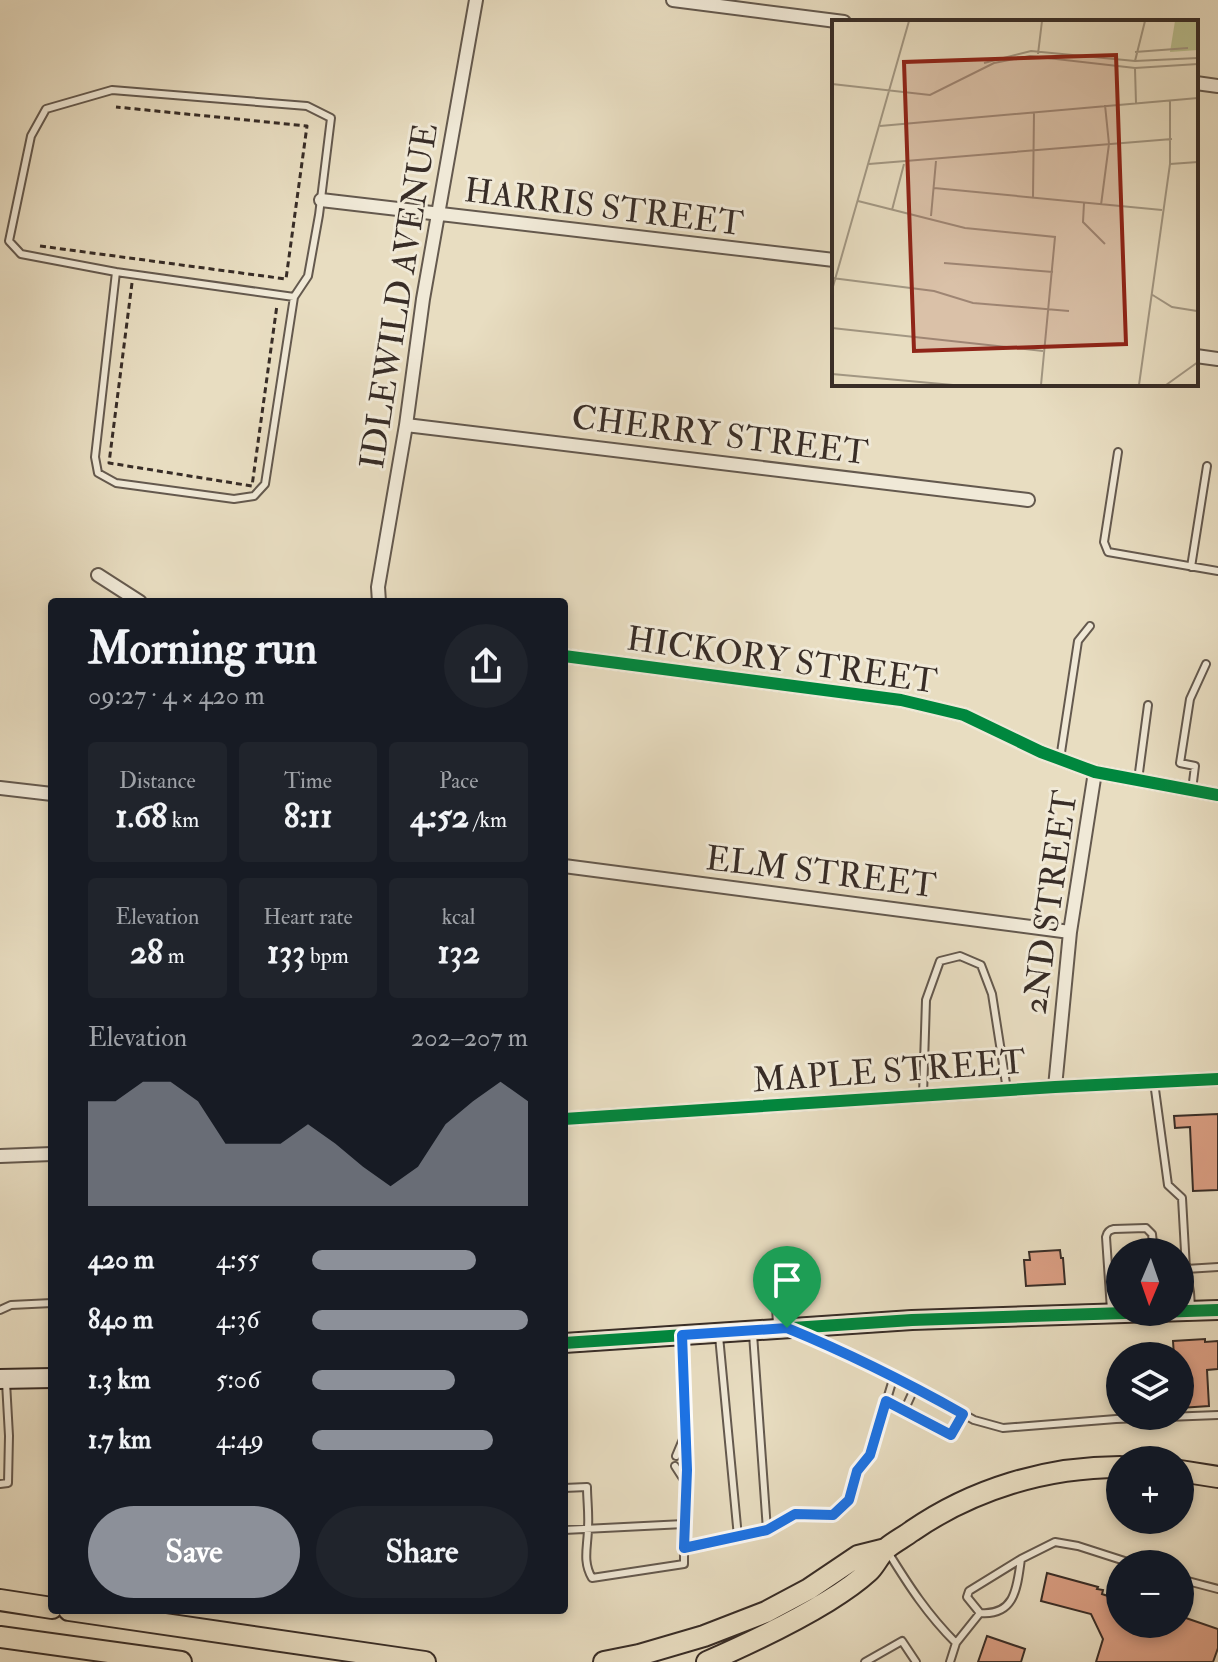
<!DOCTYPE html>
<meta charset="utf-8">
<style>
:root{--surface:#171b24;--page:#20242c;--text:#f1f3f6;--muted:#9ea1a6;--accent:#8c9099}
body{margin:0;font-family:"IM FELL Double Pica",serif;background:var(--page);color:var(--text);height:100vh;display:flex;flex-direction:column;font-size:30px;white-space:nowrap}
*{box-sizing:border-box;margin:0}
p{font-size:26px;color:var(--muted)}
.icon{flex:none;width:44px;height:44px;fill:none;stroke:currentColor;stroke-width:2;stroke-linecap:round;stroke-linejoin:round}
.map{position:relative;flex:1;overflow:hidden}
.panel{position:absolute;left:48px;top:598px;width:520px;height:1016px;display:flex;flex-direction:column;background:var(--surface);border-radius:8px;box-shadow:0 4px 12px #0003}
.panel>*{flex:none}
.needle{width:52px;rotate:182deg}
.tools{position:absolute;left:1106px;top:1238px;display:grid;gap:16px}
.tools a{display:grid;place-items:center;width:88px;height:88px;border-radius:50%;background:var(--surface);box-shadow:0 4px 12px #0003;font-size:40px}
.pin{position:absolute;display:grid;place-items:center;width:68px;height:68px;color:#fff;margin:-82px -34px;border-radius:50% 50% 50% 0;rotate:-45deg;box-shadow:0 0 8px #0007}
.pin .icon{rotate:45deg}
.round{display:grid;place-items:center;flex:none;width:84px;height:84px;border-radius:42px;background:var(--page)}
.overview{display:flex;align-items:center;justify-content:space-between;height:136px;padding:0 40px}
h1{font-size:44px;font-weight:800;line-height:60px}
.figures{display:grid;grid-template-columns:repeat(3,1fr);gap:12px;height:136px;padding:8px 40px}
.figures div{display:grid;align-content:center;border-radius:8px;background:var(--page);text-align:center}
.figures b{font-size:34px;font-weight:800}
.figures small{font-size:22px;font-weight:400}
.figures p{font-size:22px}
.chart{height:224px;padding:16px 40px}
.chart p{display:flex;justify-content:space-between}
.chart svg{width:100%;height:144px;margin-top:8px;fill:var(--accent);opacity:.7}
.button{display:flex;gap:16px;margin-top:auto;padding:16px 40px}
.button a{flex:1;height:92px;border-radius:48px;background:var(--accent);color:#fff;font-size:32px;font-weight:800;line-height:92px;text-align:center}
.button a+a{background:var(--page);color:var(--text)}
ul{padding:0 40px;list-style:none;font-size:26px}
li{display:grid;grid-template-columns:128px 96px 1fr;align-items:center;height:60px}
li i{height:20px;border-radius:10px;background:var(--accent)}
.map>svg:first-child{display:block}
.building{fill:#db9f84;stroke:#382d27;stroke-width:2}
.lines{fill:none;stroke-linecap:round;stroke-linejoin:round}
.lane-casing{stroke:#64594e;stroke-width:10}
.street-casing{stroke:#64594e;stroke-width:16}
.secondary-casing{stroke:#382d27;stroke-width:22}
.primary-casing{stroke:#382d27;stroke-width:24}
.path{stroke:#382d27;stroke-width:3;stroke-dasharray:6 4;stroke-linecap:butt}
.lane{stroke:#f0e9d7;stroke-width:6}
.street{stroke:#f0e9d7;stroke-width:12}
.secondary{stroke:#f0e9d7;stroke-width:18}
.primary{stroke:#e8ddc1;stroke-width:20}
.cycleway-casing{stroke:#f0e9d7;stroke-width:17}
.cycleway{stroke:#00873e;stroke-width:12}
.route-casing{stroke:#fff;stroke-width:16}
.route{stroke:#1a73e8;stroke-width:10}
.labels{text-anchor:middle;stroke-width:6;stroke-linejoin:round;paint-order:stroke}
.street-label{font-size:34px;fill:#382d27;stroke:#f0e9d7}
.inset-road{fill:none;stroke:#a29783;stroke-width:2}
.view{fill:#8f2418;fill-opacity:0.15;stroke:#8f2418;stroke-width:4}
.inset-edge{fill:none;stroke:#382d27;stroke-width:4}
</style>
<div class="map">
<svg width="1218" height="1662" viewBox="0 0 1218 1662">
<rect width="100%" height="100%" fill="#e8ddc1"/>
<filter id="stains"><feTurbulence type="fractalNoise" baseFrequency=".0025" numOctaves="4"/><feColorMatrix values="0 0 0 0 .2 0 0 0 0 .09 0 0 0 0 .02 0 0 0 .5 -.17"/></filter>
<radialGradient id="worn" r=".72"><stop offset=".6" stop-color="#630" stop-opacity="0"/><stop offset="1" stop-color="#630" stop-opacity=".3"/></radialGradient>
<path class="building" d="M1218,1114V1190L1193,1191L1190,1127L1175,1128L1174,1116Z
M1060,1250L1061,1258H1063L1065,1284L1026,1286L1024,1260H1030L1029,1252Z
M1205,1339V1342L1218,1341V1369L1207,1370L1209,1406L1180,1408V1356H1174L1173,1341Z
M1047,1573L1098,1587L1097,1589L1103,1590L1102,1594L1120,1600V1624H1180V1616L1218,1629V1648L1213,1662H1096L1103,1639L1091,1614L1041,1601Z
M987,1636L1025,1649L1021,1662H978Z"/>
<g class="lines">
<defs>
<path id="lane" d="M116,272L21,254L9,241L31,136L46,109L112,90L307,106L331,118L319,215L308,276L294,297L265,484L254,496L234,499L116,483L98,473L95,457L116,272L294,297
M1118,452L1104,542L1108,552L1218,571
M1191,567L1207,466
M1060,759L1078,641L1090,626
M1138,780L1148,705
M1192,790L1195,766L1180,763L1190,699L1206,664
M1154,1082L1168,1185L1182,1198L1186,1269L1190,1292L1191,1307
M923,1095L926,1000L940,961L960,956L981,965L992,994L1007,1090
M774,1267L777,1325
M1186,1269L1218,1267
M0,1310L11,1305L52,1303
M1111,1310L1106,1237C1107,1232 1109,1230 1114,1229L1146,1228L1152,1234L1154,1252
M802,1334L838,1349L894,1376L974,1420L1003,1428L1116,1419L1218,1415
M719,1336L738,1537L767,1530L753,1334
M683,1339L687,1470L684,1548L738,1537
M886,1401L951,1435L963,1414
M904,1411L915,1387
M676,1456L684,1437
M675,1466L686,1483
M0,1484L8,1483L9,1436L6,1382
M564,1488L587,1487C587,1500 589,1514 588,1527C588,1546 582,1561 592,1578L684,1564V1548
M564,1530L684,1524
M767,1530L795,1514L833,1515L849,1500L857,1471L870,1455L894,1376
M888,1552C909,1586 927,1614 956,1643L950,1662
M1180,1579L1218,1589
M980,1613C1016,1616 1017,1586 1021,1559
M956,1643L980,1613L967,1597L969,1591L1021,1559L1055,1542L1078,1546L1134,1564
M865,1662L902,1641L916,1662"/>
<path id="street" d="M673,0L844,22
M1196,83L1218,86
M321,200L834,260
M1196,356L1218,359
M406,425L1028,500
M98,575L140,602
M379,602L378,587L406,425L423,299L476,0
M564,656L901,700L964,715L1041,752L1095,772L1218,795
M0,788L52,794
M564,866L1070,932
M1055,1087L1070,932L1095,772
M564,1119L1055,1087L1218,1079
M0,1156L52,1154"/>
<path id="secondary" d="M564,1343L912,1320L1218,1310
M0,1379L52,1378"/>
<path id="primary" d="M1180,1471L1218,1477
M0,1600L52,1608
M69,1610L425,1662
M0,1637L181,1662
M604,1662L639,1655L704,1636L766,1612L809,1589L858,1556L886,1549
M707,1662C748,1644 789,1625 828,1601C841,1593 856,1583 868,1572C875,1566 879,1555 887,1548C894,1542 904,1537 912,1531C973,1489 1046,1467 1120,1467"/>
</defs>
<use href="#lane" class="lane-casing"/>
<use href="#street" class="street-casing"/>
<use href="#secondary" class="secondary-casing"/>
<use href="#primary" class="primary-casing"/>
<path class="path" d="M40,246L286,279L307,126L116,107
M132,283L109,463L252,486L277,305"/>
<use href="#lane" class="lane"/>
<use href="#street" class="street"/>
<use href="#secondary" class="secondary"/>
<use href="#primary" class="primary"/>
<defs>
<path id="cycleway" d="M564,656L901,700L964,715L1041,752L1095,772L1218,795
M564,1119L1055,1087L1218,1079
M564,1343L912,1320L1218,1310"/>
</defs>
<use href="#cycleway" class="cycleway-casing"/>
<use href="#cycleway" class="cycleway"/>
</g>
<g class="lines">
<defs>
<path id="route" d="M787,1328C848,1353 906,1382 963,1414L951,1435L886,1401L870,1455L857,1471L849,1500L833,1515L795,1514L767,1530L684,1548L687,1470L682,1335Z"/>
</defs>
<use href="#route" class="route-casing"/>
<use href="#route" class="route"/>
</g>
<g class="labels">
<g class="street-label">
<text transform="translate(604 206) rotate(7)" y="12">HARRIS STREET</text>
<text transform="translate(398 296) rotate(-81)" y="12">IDLEWILD AVENUE</text>
<text transform="translate(720 434) rotate(7)" y="12">CHERRY STREET</text>
<text transform="translate(782 659) rotate(8)" y="12">HICKORY STREET</text>
<text transform="translate(821 871) rotate(7)" y="12">ELM STREET</text>
<text transform="translate(1049 902) rotate(-82)" y="12">2ND STREET</text>
<text transform="translate(889 1070) rotate(-4)" y="12">MAPLE STREET</text>
</g>
</g>
<g transform="translate(832 20)">
<rect width="366" height="366" fill="#e8ddc1"/>
<path d="M343,1H366V30L338,32Z" fill="#bac090"/>
<path class="inset-road" d="M303,32L356,28M206,34L210,1M303,41L313,1M152,43L199,31L303,41L366,38M303,49L304,83M0,64L98,75L162,43L198,36L303,48L366,44M48,106L366,78M37,144L340,119M338,144L366,142M102,168L330,190M201,177L202,92M26,181L133,208L223,217L209,365M252,183L251,202L273,224M269,185L277,124L273,85M60,190L72,144M99,196L104,141M112,243L221,252M0,258L102,271L141,283L237,291M0,270L77,1M319,274L340,287L365,291M0,308L211,331M0,354L121,365M307,365L338,144V80M334,365L366,342"/>
<path class="view" d="M284,35L294,324L82,331L72,42Z"/>
<rect width="366" height="366" class="inset-edge"/>
</g>
<rect width="100%" height="100%" filter="url(#stains)"/>
<rect width="100%" height="100%" fill="url(#worn)"/>
</svg>
<div class="tools">
<a><svg class="needle" viewBox="-14 -14 28 28"><path d="M0-13l5 13h-10z" fill="#e53935"/><path d="M0 13l5-13h-10z" fill="#9ea1a6"/></svg></a>
<a><svg class="icon" aria-label="layers" viewBox="0 0 24 24"><path d="M12 4l9 5-9 5-9-5zM3 14l9 5 9-5"/></svg></a>
<a>+</a>
<a>−</a>
</div>
<div class="pin" style="left:787px;top:1328px;background:#1e9e55"><svg class="icon" aria-label="arrive" viewBox="0 0 24 24"><path d="M6 21V4h12l-3 4 3 4H6"/></svg></div>
<section class="panel">
<div class="overview"><div><h1>Morning run</h1><p>09:27 · 4 × 420 m</p></div><a class="round"><svg class="icon" aria-label="share" viewBox="0 0 24 24"><path d="M12 15V3M7 8l5-5 5 5M5 13v7h14v-7"/></svg></a></div>
<div class="figures">
<div><p>Distance</p><b>1.68<small> km</small></b></div>
<div><p>Time</p><b>8:11</b></div>
<div><p>Pace</p><b>4:52<small> /km</small></b></div>
</div>
<div class="figures">
<div><p>Elevation</p><b>28<small> m</small></b></div>
<div><p>Heart rate</p><b>133<small> bpm</small></b></div>
<div><p>kcal</p><b>132</b></div>
</div>
<div class="chart"><p><span>Elevation</span>202–207 m</p>
<svg viewBox="0 0 160 44" preserveAspectRatio="none"><path d="M0 44V12L10 12L20 6L30 6L40 12L50 25L60 25L70 25L80 19L90 25L100 32L110 38L120 32L130 19L140 12L150 6L160 12V44z"/></svg>
</div>
<ul>
<li><b>420 m</b>4:55<i style="width:76%"></i></li>
<li><b>840 m</b>4:36<i style="width:100%"></i></li>
<li><b>1.3 km</b>5:06<i style="width:66%"></i></li>
<li><b>1.7 km</b>4:49<i style="width:84%"></i></li>
</ul>
<div class="button"><a>Save</a><a>Share</a></div>
</section>
</div>
